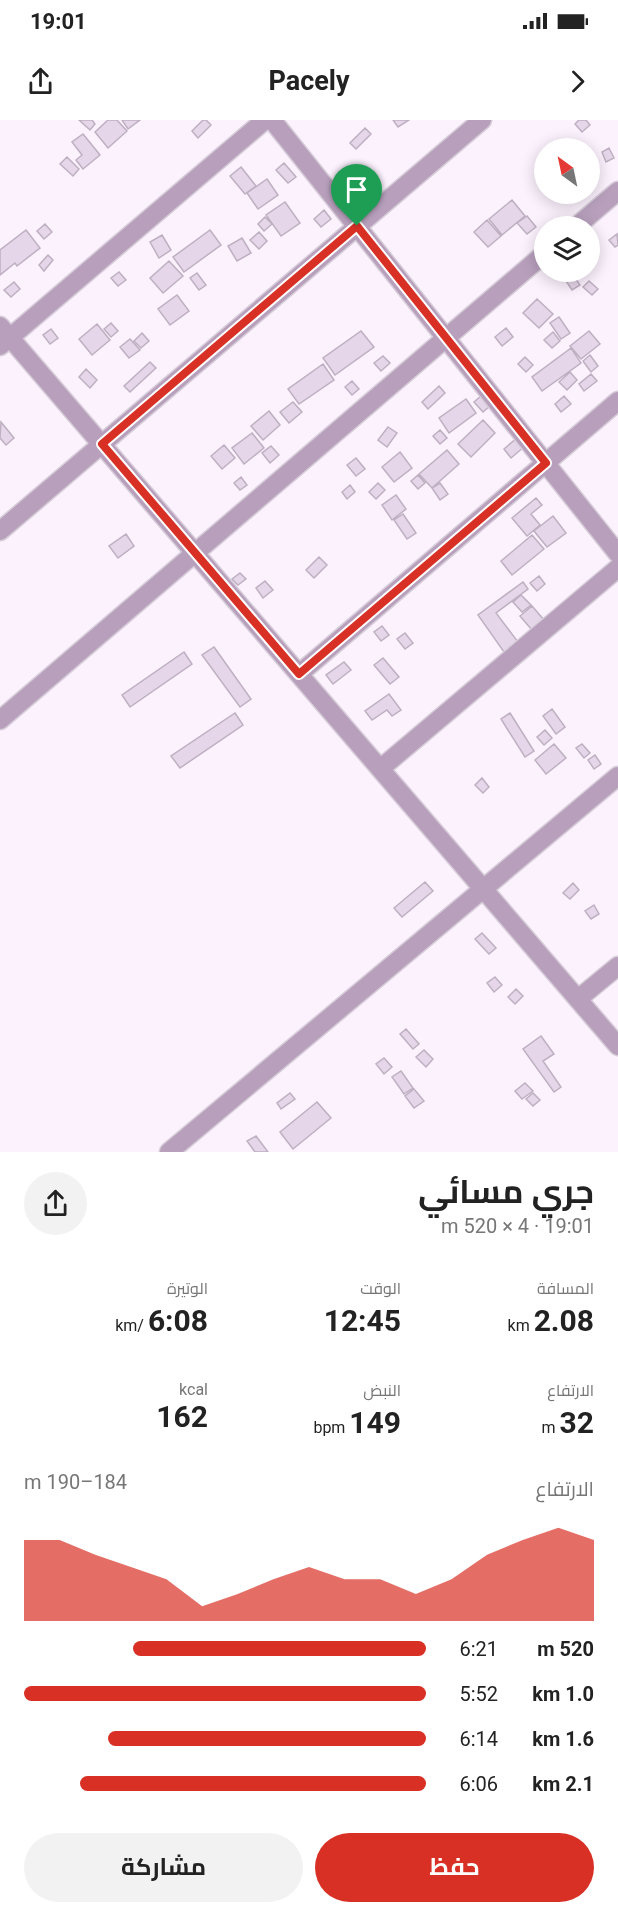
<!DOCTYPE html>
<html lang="ar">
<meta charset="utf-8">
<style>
:root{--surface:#fff;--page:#f2f2f2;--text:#222;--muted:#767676;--accent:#d93025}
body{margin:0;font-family:Roboto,Cairo,sans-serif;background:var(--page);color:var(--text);direction:rtl;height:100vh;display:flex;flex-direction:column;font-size:22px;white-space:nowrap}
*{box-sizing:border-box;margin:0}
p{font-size:20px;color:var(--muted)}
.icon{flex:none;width:33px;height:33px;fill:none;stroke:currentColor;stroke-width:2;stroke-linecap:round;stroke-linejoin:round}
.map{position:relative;height:1032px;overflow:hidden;direction:ltr}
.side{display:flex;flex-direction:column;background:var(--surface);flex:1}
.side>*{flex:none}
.needle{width:39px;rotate:327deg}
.controls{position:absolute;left:534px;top:18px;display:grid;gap:12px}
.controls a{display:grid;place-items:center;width:66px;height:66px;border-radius:50%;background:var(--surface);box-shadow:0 3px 15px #0003;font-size:30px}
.pin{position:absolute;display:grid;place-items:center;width:51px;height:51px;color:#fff;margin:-62px -26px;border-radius:50% 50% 50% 0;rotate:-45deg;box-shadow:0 0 6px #0007}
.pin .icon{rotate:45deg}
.round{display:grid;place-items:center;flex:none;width:63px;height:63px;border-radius:32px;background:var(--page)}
.headline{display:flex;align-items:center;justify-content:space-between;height:102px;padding:0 24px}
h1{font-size:33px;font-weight:700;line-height:45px}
.metrics{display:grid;grid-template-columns:repeat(3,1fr);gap:9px;height:102px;padding:6px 24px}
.metrics div{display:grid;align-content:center}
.metrics b{font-size:30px;font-weight:700}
.metrics small{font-size:16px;font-weight:400}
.metrics p{font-size:16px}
.chart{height:168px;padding:12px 24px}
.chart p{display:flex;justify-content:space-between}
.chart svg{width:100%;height:108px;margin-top:6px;fill:var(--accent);opacity:.7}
.cta{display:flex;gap:12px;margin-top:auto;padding:12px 24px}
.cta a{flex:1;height:69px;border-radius:36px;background:var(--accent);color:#fff;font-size:24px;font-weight:700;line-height:69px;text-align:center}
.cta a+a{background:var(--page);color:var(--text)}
ul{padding:0 24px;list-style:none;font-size:20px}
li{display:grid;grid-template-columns:96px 72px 1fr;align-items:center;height:45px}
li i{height:15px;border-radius:8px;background:var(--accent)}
.status{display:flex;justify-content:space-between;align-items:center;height:42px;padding:0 30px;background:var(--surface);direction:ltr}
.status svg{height:16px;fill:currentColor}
header{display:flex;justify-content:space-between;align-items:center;height:78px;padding:0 24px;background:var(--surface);font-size:27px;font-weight:700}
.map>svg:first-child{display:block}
.building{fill:#e6d6e9;stroke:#beafc1;stroke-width:1.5}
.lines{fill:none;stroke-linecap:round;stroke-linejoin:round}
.minor-casing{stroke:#d6cdd8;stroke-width:21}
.minor{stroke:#b8a0bd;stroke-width:18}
.route-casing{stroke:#fff;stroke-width:12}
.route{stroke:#d93025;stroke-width:8}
</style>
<div class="status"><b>19:01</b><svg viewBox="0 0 49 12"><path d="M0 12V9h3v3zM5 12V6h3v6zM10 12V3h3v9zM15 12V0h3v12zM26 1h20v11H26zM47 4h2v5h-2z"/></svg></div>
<header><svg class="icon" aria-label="forward" viewBox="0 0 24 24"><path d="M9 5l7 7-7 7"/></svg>Pacely<svg class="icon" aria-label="share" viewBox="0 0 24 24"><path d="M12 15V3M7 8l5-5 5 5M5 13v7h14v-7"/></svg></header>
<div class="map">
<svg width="618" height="1032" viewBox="0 0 618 1032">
<rect width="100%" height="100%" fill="#fcf2fe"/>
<path class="building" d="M79,0H92L95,4L90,10Z
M108,0H117L127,11L108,28L95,12Z
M122,0H140L128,9Z
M203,0H206L211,5L198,18L192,11Z
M393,0H409L398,7Z
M579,0H586L590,5L582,12L575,4Z
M365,8L371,14L356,29L350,23Z
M83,14L100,35L83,49L76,40L82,35L72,22Z
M609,28L614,38L606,42L602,32Z
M67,37L79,49L73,56L60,44Z
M284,43L296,57L288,63L276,50Z
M241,47L256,66L245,74L230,56Z
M267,59L278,75L258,89L247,73Z
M512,80L525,96L502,115L489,99Z
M285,82L300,103L281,116L266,95Z
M324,90L331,99L321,107L314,99Z
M527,96L536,107L527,114L517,103Z
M265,97L272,104L264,111L258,104Z
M487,100L501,116L488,127L474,112Z
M45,104L52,112L44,119L37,111Z
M26,110L40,128L17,146L15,143L0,155V130Z
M210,110L221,125L184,152L173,137Z
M259,112L267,121L259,129L250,120Z
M617,114L618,125L615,127L609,120Z
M162,115L171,130L159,138L150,122Z
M242,118L251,133L237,141L228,126Z
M48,135L53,140L44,151L39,145Z
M169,141L183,156L163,173L150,158Z
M119,152L126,160L118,166L111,158Z
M560,152H571L580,165L572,170Z
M197,153L206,165L199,170L190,158Z
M589,161L598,169L592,175L583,167Z
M14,162L20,169L11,177L4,170Z
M177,175L189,191L170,205L158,189Z
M537,179L553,194L539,208L523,193Z
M559,197L570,213L561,219L550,203Z
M111,203L118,211L111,217L104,209Z
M97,204L110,220L92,235L79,219Z
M506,208L513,217L502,226L495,217Z
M51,209L58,218L50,224L43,215Z
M361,211L374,227L335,255L323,238Z
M589,211L600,224L581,239L570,226Z
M553,212L560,221L552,228L544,220Z
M142,213L149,221L141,228L134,221Z
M130,219L140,230L129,238L120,227Z
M571,228L581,243L542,271L532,257Z
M590,235L598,246L591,252L583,241Z
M383,236L390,243L381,251L374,243Z
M525,237L533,245L526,252L518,244Z
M150,242L156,248L130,272L124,266Z
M323,244L334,260L299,284L288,269Z
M86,249L97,260L90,268L79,257Z
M570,252L577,260L567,270L559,262Z
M591,254L597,261L584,271L579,264Z
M352,261L359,269L352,275L345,267Z
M439,266L445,273L428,289L422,282Z
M481,276L490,286L483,292L474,282Z
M564,276L571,284L561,292L555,284Z
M466,279L476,293L449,313L439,298Z
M293,282L302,292L289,303L280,292Z
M269,291L280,305L263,320L251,306Z
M483,300L495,313L471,337L458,324Z
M1,302L14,318L6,325L0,318Z
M388,307L397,313L387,327L378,320Z
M440,310L447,318L440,324L433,316Z
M252,313L264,328L244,344L232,328Z
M518,317L525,326L511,338L504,329Z
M224,325L235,338L222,349L211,336Z
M271,326L279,335L270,343L262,333Z
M447,330L459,344L432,368L419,354Z
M400,332L412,348L394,362L382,347Z
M356,338L365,349L356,356L347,345Z
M418,355L425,363L418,369L411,361Z
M241,357L247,365L240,370L234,363Z
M378,363L385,370L376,379L369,372Z
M440,363L448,374L440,380L432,368Z
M350,365L355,372L347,379L342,372Z
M396,375L406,389L392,400L382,385Z
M536,378L542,385L531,394L540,405L527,416L512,398Z
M403,394L416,413L407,419L394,400Z
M553,396L566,413L547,427L534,411Z
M126,414L134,426L118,438L109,426Z
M532,415L544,429L512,455L501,441Z
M319,437L327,445L314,458L306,450Z
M240,453L246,459L238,465L232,459Z
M539,456L545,464L537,471L530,463Z
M265,461L273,470L263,478L256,468Z
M523,462L528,469L496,493L518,522L504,532L478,495Z
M521,475L531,485L522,492L513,482Z
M532,486L544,500L532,510L520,496Z
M382,506L389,515L381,521L374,512Z
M405,513L413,523L405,529L397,519Z
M214,527L251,579L240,587L202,535Z
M184,532L192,544L130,587L122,575Z
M383,538L399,557L390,564L374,545Z
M344,542L351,550L333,564L326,555Z
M389,574L401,590L392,596L387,590L372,600L365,591Z
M552,589L565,607L556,614L543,596Z
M235,593L243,605L180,648L171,636Z
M510,593L534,631L525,637L501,599Z
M545,610L552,618L544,625L537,617Z
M554,624L566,638L546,654L535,640Z
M582,624L590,633L584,638L576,628Z
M595,635L601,644L594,649L588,640Z
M482,658L489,667L483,673L475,665Z
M425,762L433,771L402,797L394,788Z
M573,763L579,770L570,779L563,773Z
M594,785L599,794L591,799L585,791Z
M482,813L496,828L489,834L475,819Z
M495,857L502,865L494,872L487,863Z
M516,869L523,876L515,884L508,877Z
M406,909L419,924L413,929L400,914Z
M541,916L554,934L543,941L561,967L554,972L523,929Z
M424,930L433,939L426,947L416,937Z
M384,938L392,947L384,954L376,944Z
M401,951L413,968L404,974L392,957Z
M525,963L533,971L522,979L515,971Z
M414,969L424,981L414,988L405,976Z
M290,973L295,979L281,989L277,983Z
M533,973L540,980L533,986L526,979Z
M317,982L331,998L293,1029L280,1012Z
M256,1016L268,1032H255L247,1021Z"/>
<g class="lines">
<defs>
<path id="minor" d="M272,0L618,434
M577,106L618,71
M0,206L618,926
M0,226L265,0
M0,411L482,0
M299,554L618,281
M0,600L544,134
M380,649L618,448
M578,879L618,846
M169,1032L618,656"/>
</defs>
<use href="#minor" class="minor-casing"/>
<use href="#minor" class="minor"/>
</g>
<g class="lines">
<defs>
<path id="route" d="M357,106L546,343L299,554L102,324Z"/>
</defs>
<use href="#route" class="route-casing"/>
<use href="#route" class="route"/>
</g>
</svg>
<div class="controls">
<a><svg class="needle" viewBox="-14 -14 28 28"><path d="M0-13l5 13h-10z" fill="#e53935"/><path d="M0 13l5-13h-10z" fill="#767676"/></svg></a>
<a><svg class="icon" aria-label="layers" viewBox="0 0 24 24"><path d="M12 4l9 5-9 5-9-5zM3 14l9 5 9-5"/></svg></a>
</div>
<div class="pin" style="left:357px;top:106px;background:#1e9e55"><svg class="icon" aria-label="arrive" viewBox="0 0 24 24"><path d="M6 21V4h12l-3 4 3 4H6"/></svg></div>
</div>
<section class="side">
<div class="headline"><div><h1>جري مسائي</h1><p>19:01 · 4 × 520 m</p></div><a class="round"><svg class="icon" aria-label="share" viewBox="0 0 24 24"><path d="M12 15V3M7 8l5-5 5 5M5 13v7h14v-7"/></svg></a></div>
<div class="metrics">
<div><p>المسافة</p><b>2.08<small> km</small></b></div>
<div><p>الوقت</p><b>12:45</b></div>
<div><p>الوتيرة</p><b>6:08<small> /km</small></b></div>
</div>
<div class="metrics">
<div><p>الارتفاع</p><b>32<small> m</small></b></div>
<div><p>النبض</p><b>149<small> bpm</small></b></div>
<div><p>kcal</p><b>162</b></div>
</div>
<div class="chart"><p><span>الارتفاع</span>184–190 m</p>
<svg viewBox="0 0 160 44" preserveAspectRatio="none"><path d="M0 44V11L10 11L20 17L30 22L40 27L50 38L60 33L70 27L80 22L90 27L100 27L110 33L120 27L130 17L140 11L150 6L160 11V44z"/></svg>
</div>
<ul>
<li><b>520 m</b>6:21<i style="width:73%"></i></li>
<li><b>1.0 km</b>5:52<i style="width:100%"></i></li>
<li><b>1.6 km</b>6:14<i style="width:79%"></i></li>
<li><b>2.1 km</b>6:06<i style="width:86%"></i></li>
</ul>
<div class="cta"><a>حفظ</a><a>مشاركة</a></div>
</section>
